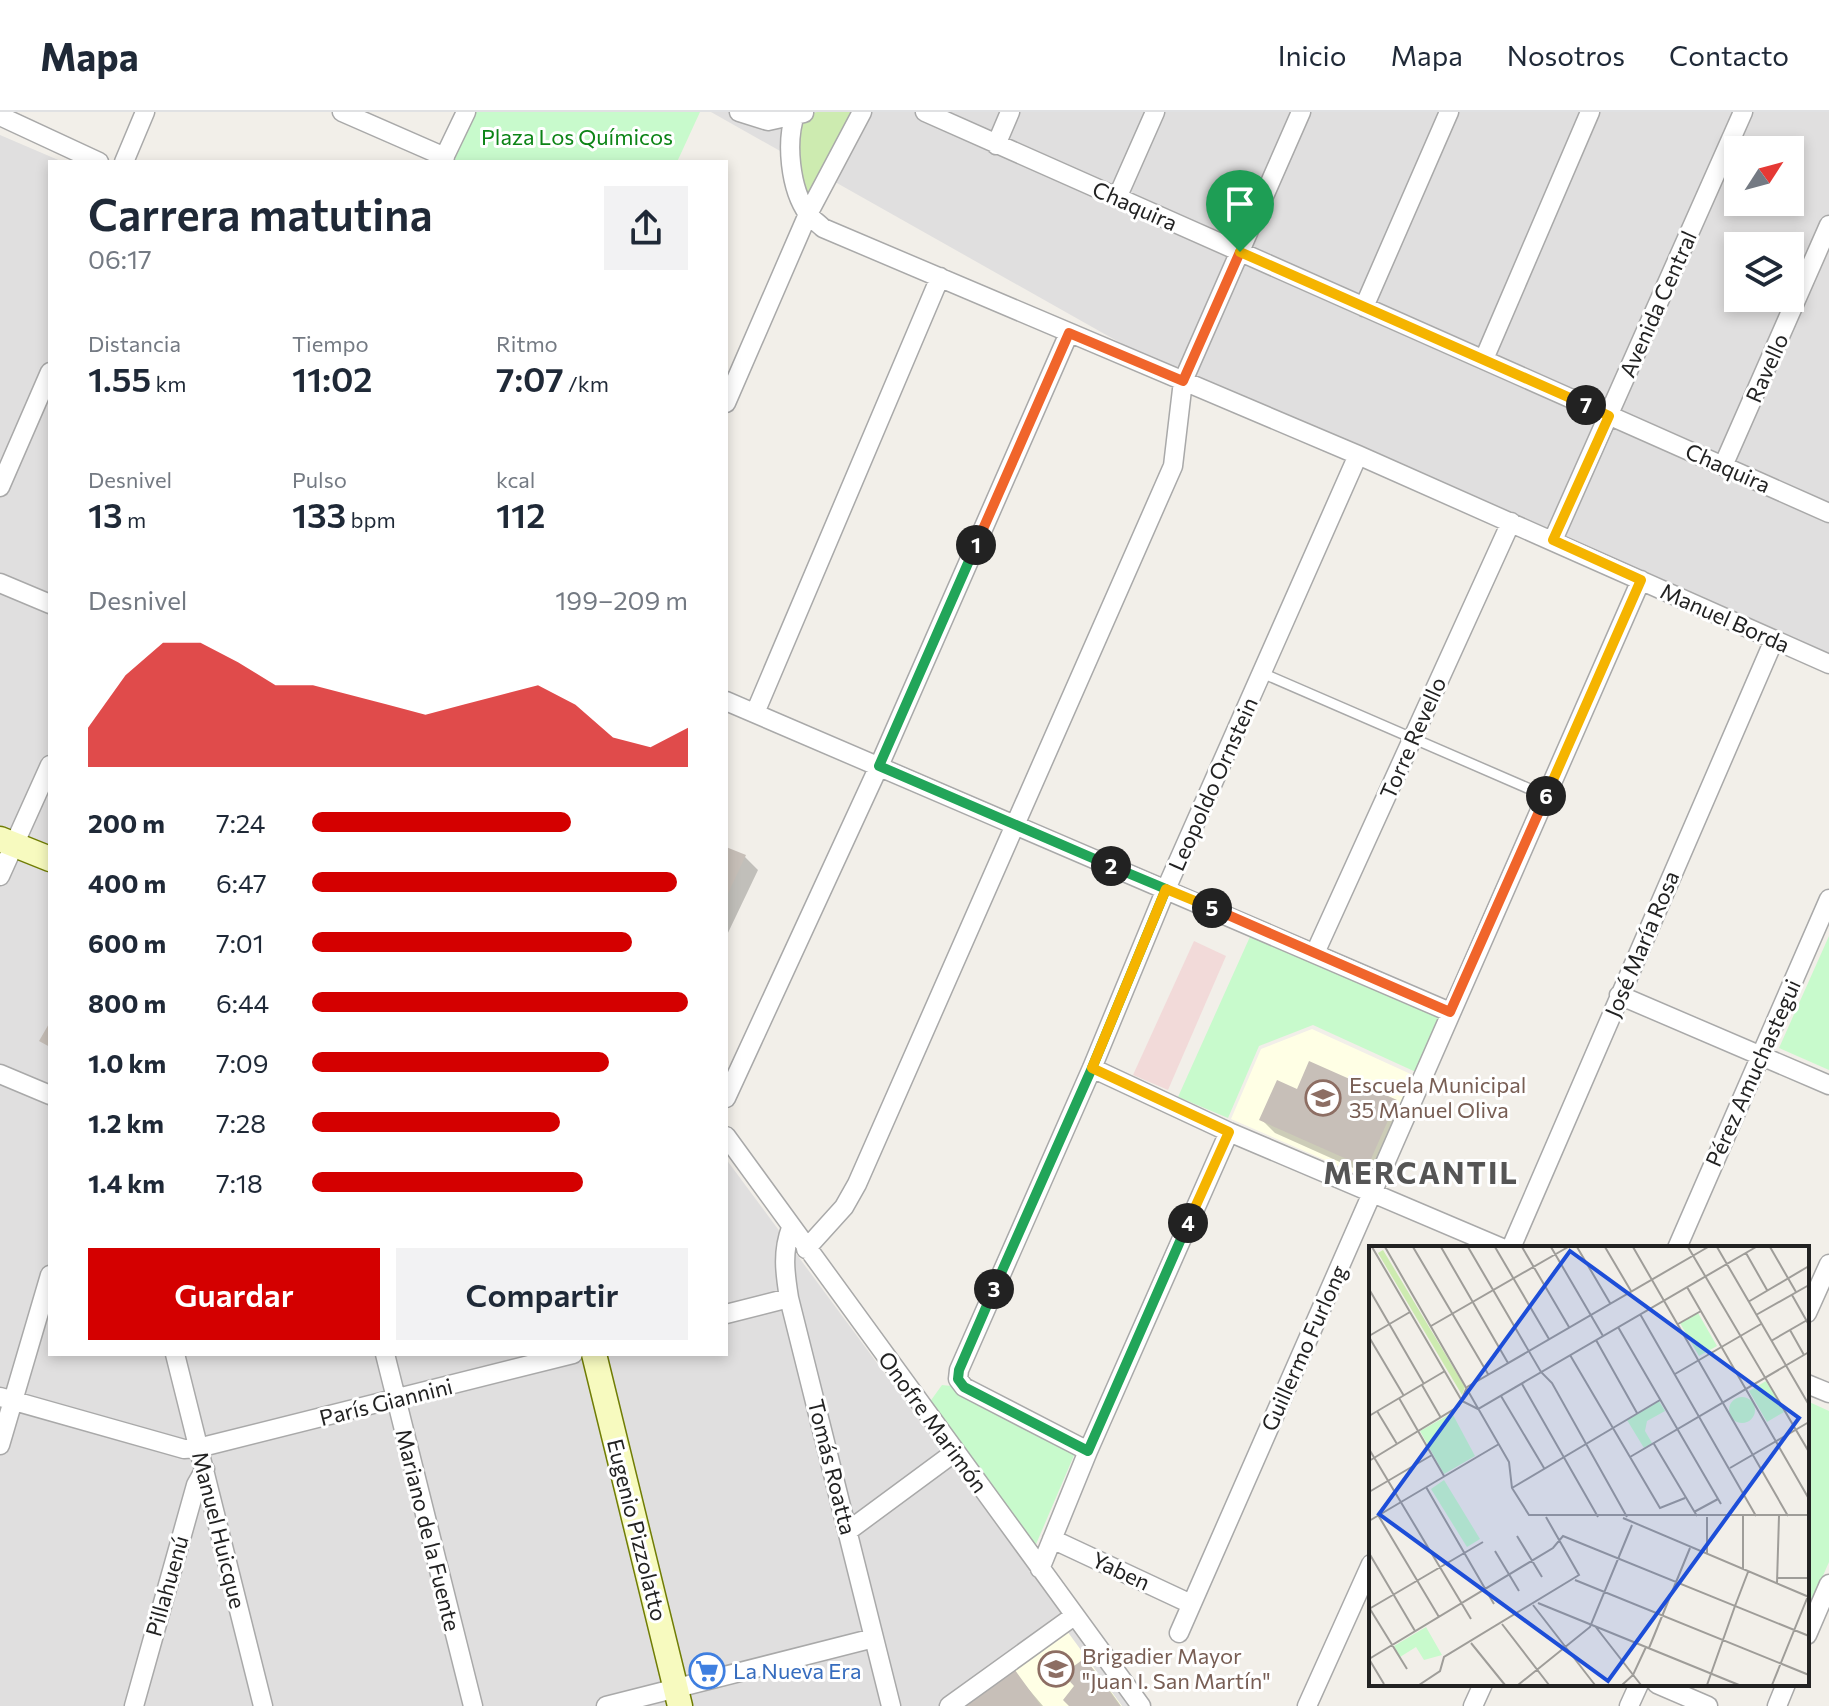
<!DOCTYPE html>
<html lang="es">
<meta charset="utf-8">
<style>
:root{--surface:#fff;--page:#f2f2f3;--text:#1f2937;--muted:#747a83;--line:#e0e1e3;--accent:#d40000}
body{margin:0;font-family:Commissioner,sans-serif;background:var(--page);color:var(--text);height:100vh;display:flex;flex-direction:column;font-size:30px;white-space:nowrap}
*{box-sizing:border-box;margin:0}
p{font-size:26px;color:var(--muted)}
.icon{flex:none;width:44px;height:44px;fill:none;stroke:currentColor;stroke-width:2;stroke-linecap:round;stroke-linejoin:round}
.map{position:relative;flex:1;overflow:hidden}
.panel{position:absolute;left:48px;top:48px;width:680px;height:1196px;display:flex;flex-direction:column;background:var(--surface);border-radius:0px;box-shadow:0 4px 12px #0003}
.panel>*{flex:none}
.needle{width:52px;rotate:54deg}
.fabs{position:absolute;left:1724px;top:24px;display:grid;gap:16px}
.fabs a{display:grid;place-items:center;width:80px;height:80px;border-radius:0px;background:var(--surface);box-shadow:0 4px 12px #0003;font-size:40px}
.pin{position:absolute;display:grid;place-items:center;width:68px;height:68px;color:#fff;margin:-82px -34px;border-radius:50% 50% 50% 0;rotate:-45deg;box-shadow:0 0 8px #0007}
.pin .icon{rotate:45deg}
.km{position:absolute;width:40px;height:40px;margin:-20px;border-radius:50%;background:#222;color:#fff;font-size:22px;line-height:40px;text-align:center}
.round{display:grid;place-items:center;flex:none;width:84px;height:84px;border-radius:0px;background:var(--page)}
.head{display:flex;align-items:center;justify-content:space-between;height:136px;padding:0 40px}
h1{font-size:44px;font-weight:600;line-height:60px}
.metrics{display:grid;grid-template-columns:repeat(3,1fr);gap:12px;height:136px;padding:8px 40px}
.metrics div{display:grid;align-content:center}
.metrics b{font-size:34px;font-weight:600}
.metrics small{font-size:22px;font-weight:400}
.metrics p{font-size:22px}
.chart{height:224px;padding:16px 40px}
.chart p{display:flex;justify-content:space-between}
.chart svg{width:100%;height:144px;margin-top:8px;fill:var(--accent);opacity:.7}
.primary-button{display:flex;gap:16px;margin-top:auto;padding:16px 40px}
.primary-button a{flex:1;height:92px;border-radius:0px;background:var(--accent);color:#fff;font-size:32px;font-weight:600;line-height:92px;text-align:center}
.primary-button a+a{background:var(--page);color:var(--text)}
ul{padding:0 40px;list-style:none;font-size:26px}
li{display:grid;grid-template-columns:128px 96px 1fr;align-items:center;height:60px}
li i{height:20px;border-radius:10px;background:var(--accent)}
header{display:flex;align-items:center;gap:48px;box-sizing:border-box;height:112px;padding:0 40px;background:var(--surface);border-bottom:2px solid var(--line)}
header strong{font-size:38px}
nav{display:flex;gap:44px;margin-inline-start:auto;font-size:28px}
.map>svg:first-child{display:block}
.residential{fill:#e0dfdf;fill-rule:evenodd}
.commercial{fill:#f2dad9}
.education{fill:#ffffe5}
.grass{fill:#cdebb0}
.park{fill:#c8facc}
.shadow{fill:#0003}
.building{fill:#c7bfb8}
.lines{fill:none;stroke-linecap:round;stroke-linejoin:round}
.lane-casing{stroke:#a9a9a9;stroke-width:12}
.street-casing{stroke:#a9a9a9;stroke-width:21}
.secondary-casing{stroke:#707d05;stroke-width:27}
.lane{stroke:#fff;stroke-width:9}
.street{stroke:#fff;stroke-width:18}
.secondary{stroke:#f7fabf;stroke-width:24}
.split-1-casing{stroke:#fff;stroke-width:16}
.split-2-casing{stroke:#fff;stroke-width:16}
.split-3-casing{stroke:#fff;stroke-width:16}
.split-4-casing{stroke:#fff;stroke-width:16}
.split-5-casing{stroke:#fff;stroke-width:16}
.split-6-casing{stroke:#fff;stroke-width:16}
.split-7-casing{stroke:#fff;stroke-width:16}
.split-8-casing{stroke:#fff;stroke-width:16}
.split-1{stroke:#f0652b;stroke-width:10}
.split-2{stroke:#22a559;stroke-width:10}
.split-3{stroke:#22a559;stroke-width:10}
.split-4{stroke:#22a559;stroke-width:10}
.split-5{stroke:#f5b400;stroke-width:10}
.split-6{stroke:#f0652b;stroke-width:10}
.split-7{stroke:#f5b400;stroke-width:10}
.split-8{stroke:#f5b400;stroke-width:10}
.labels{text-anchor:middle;stroke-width:6;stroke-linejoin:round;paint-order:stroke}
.park-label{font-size:22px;fill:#0c8416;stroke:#fff}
.street-label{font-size:22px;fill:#222;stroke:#fff}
.education-label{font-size:22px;fill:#785e54;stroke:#fff;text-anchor:start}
.shop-label{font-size:22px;fill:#366cbe;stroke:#fff;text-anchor:start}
.district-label{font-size:30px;font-weight:bold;letter-spacing:2px;fill:#555;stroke:#fff}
.inset-road{fill:none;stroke:#9f9d99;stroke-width:2}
.view{fill:#1d4ed8;fill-opacity:0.15;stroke:#1d4ed8;stroke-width:4}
.inset-edge{fill:none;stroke:#222;stroke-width:4}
</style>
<header>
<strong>Mapa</strong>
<nav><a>Inicio</a><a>Mapa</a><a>Nosotros</a><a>Contacto</a></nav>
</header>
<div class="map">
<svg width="1829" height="1594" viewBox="0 0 1829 1594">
<rect width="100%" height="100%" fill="#f2efe9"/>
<path class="residential" d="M711,0H1829V552L1186,268ZM1738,38H1790V90H1738ZM1738,134H1790V186H1738Z
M0,23L63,50H50V1242H726V1047L1131,1594H0Z"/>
<path class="commercial" d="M1194,829L1226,844L1168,978L1133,963Z"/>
<path class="education" d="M1312,917L1415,964L1371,1068L1231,1007L1261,937Z
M1067,1519L1122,1594H967Z"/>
<path class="grass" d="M817,0H854L806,86L799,62L797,7Z"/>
<path class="park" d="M476,0H700L677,50H453Z
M1253,818L1444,902L1418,961L1313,913L1259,934L1228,1006L1178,985Z
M1829,824V958L1779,936Z
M942,1273L951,1274L1075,1341L1031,1444L924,1298Z
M1807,1289L1829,1299V1450L1807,1500Z"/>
<path class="shadow" d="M726,737L745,745L758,758L726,825Z
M1298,980L1395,990L1408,1003L1380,1068L1275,1021L1262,1008Z
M1085,1549L1098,1562L1121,1594H1071Z
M1015,1561L1043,1594H969Z"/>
<path class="building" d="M726,735L746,743L726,786Z
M50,910V935L39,929Z
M1309,949L1397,988L1367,1056L1259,1008L1277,968L1297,977Z
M1085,1546L1120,1594H1069L1063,1588L1074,1574L1063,1562Z
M1015,1558L1041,1594H966Z"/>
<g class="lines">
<defs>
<path id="lane" d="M1262,561L1546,684"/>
<path id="street" d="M342,0L445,45
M739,0L768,9L804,1
M796,0C785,29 790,77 808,102C812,107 819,112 823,116L1358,343L1829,552
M925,0L1829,401
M0,4L99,50
M996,33L1010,0
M124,50L145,0
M442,50L466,0
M1117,86L1155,0
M1364,195L1449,0
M1484,247L1590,0
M726,291L808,102L862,0
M1723,354L1829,113
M0,375L50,260
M1553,428L1743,0
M0,471L50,492
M726,589L1450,900
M755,601L940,165
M0,764L50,653
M1315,841L1511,410
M1619,883L1829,973
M1092,956L1229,1020L1502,1136
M0,962L50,983
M726,986L879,654L1069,221
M726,1024L1141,1594
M791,1116C782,1140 785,1161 789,1186L891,1594
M1511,1136L1774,528
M1677,1136L1829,787
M806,1137L844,1095L857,1072L1173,354L1183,269L1301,0
M1807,1201L1829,1152
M726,1202L789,1186
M175,1242L263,1594
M385,1242L473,1594
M1807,1272L1829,1281
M0,1285L184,1337L198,1336L573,1242
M0,1333L50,1163
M1088,1339L964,1275L958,1267L959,1258L1092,956L1166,777L1358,343
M848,1419L955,1340
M1052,1427L1191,1492
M1040,1457L1088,1339L1229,1020
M1179,1521L1641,468
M1807,1523L1829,1472
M1657,1572L1708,1594
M134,1594L196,1373L205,1357
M606,1594L874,1526
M949,1594L1074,1504
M1307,1594L1371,1452
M1473,1594L1483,1572
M1629,1594L1639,1572
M1777,1594L1786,1572"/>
<path id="secondary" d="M0,727L50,747
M594,1242L680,1594"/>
</defs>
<use href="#lane" class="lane-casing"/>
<use href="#street" class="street-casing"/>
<use href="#secondary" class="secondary-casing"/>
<use href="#lane" class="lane"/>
<use href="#street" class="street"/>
<use href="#secondary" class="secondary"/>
</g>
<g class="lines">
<defs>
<path id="split-1" d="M976,433L1069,221L1183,269L1240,140"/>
<path id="split-2" d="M976,433L879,654L1111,754"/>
<path id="split-3" d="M994,1177L1092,956L1166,777L1111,754"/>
<path id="split-4" d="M994,1177L959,1258L958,1267L964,1275L1088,1339L1188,1111"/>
<path id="split-5" d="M1188,1111L1229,1020L1092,956L1166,777L1212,796"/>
<path id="split-6" d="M1212,796L1450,900L1546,684"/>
<path id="split-7" d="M1546,684L1641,468L1553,428L1609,304L1586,293"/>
<path id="split-8" d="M1240,140L1586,293"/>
</defs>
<use href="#split-1" class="split-1-casing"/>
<use href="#split-2" class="split-2-casing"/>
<use href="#split-3" class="split-3-casing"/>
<use href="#split-4" class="split-4-casing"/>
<use href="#split-5" class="split-5-casing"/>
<use href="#split-6" class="split-6-casing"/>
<use href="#split-7" class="split-7-casing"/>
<use href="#split-8" class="split-8-casing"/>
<use href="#split-1" class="split-1"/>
<use href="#split-2" class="split-2"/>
<use href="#split-3" class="split-3"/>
<use href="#split-4" class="split-4"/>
<use href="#split-5" class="split-5"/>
<use href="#split-6" class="split-6"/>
<use href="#split-7" class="split-7"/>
<use href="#split-8" class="split-8"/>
</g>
<defs>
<symbol id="school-ring" viewBox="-11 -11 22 22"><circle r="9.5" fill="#fff" stroke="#8d6e63" stroke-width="1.5"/><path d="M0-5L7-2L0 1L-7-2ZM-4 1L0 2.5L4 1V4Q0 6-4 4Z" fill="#8d6e63"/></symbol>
<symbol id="supermarket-ring" viewBox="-11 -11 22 22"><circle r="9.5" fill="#fff" stroke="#3f7fe0" stroke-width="1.5"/><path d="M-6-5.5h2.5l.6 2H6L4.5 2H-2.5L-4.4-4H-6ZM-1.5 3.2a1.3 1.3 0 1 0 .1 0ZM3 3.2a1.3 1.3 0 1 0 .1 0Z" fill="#3f7fe0"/></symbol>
</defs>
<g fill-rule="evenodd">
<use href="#school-ring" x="1303" y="966" width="40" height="40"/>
<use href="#school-ring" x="1036" y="1537" width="40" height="40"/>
<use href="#supermarket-ring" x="687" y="1539" width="40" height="40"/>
</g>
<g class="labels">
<g class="park-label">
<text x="577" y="33">Plaza Los Químicos</text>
</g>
<g class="street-label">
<text transform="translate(1135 94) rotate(24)" y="8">Chaquira</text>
<text transform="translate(1658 192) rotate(-66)" y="8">Avenida Central</text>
<text transform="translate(1767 256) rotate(-66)" y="8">Ravello</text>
<text transform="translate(1728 356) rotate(24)" y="8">Chaquira</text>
<text transform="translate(1725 506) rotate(24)" y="8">Manuel Borda</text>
<text transform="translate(1413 626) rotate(-66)" y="8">Torre Revello</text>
<text transform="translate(1213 672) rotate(-66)" y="8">Leopoldo Ornstein</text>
<text transform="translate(1642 832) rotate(-67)" y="8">José María Rosa</text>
<text transform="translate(1753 961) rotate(-66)" y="8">Pérez Amuchastegui</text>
<text transform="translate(1304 1236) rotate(-66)" y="8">Guillermo Furlong</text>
<text transform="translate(386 1290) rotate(-14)" y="8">París Giannini</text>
<text transform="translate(933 1310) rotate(54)" y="8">Onofre Marimón</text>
<text transform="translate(832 1355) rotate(76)" y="8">Tomás Roatta</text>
<text transform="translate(219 1418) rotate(76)" y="8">Manuel Huicque</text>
<text transform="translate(428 1418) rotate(76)" y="8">Mariano de la Fuente</text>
<text transform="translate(637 1418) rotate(76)" y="8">Eugenio Pizzolatto</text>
<text transform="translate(1121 1459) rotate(25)" y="8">Yaben</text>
<text transform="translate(167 1474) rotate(-74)" y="8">Pillahuenú</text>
</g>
<g class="education-label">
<text x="1349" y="981">Escuela Municipal<tspan x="1349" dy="25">35 Manuel Oliva</tspan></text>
<text x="1082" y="1552">Brigadier Mayor<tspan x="1082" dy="25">"Juan I. San Martín"</tspan></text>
</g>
<g class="shop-label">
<text x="733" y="1567">La Nueva Era</text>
</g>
<g class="district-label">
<text x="1421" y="1072">MERCANTIL</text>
</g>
</g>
<g transform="translate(1369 1134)">
<rect width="440" height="440" fill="#f2efe9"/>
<path d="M14,4L96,141L93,149L9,7Z" fill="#cdebb0"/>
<path d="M329,67L348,100L330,110L311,77ZM397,135L415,166L398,176L380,145ZM360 164a13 13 0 1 1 26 0a13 13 0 1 1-26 0ZM290,155L296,165L278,175L276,185L283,197L275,202L258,174ZM83,167L106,210L75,228L51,185ZM75,234L111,293L98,301L62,243ZM57,381L73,409L55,414L47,401L31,411L25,400Z" fill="#c8facc"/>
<path class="inset-road" d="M3,1L93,155L109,163L387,1M16,1L140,216L143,242L160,269H440M44,1L119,128M72,1L139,117M99,1L172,126L183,137L258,271M126,1L180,93M153,1L200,81M182,1L234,90M208,1L241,57M236,1L262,45M264,1L419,270M319,1L440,206M348,1L440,159M401,1L427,46M377,7L398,44M318,41L440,253M0,43L55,138M423,49L440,79M379,56L440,20M271,68L387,270M387,69L440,39M309,78L332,65M62,80L199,1M249,81L352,258M421,84L435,109M0,90L41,66M0,91L35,150M227,94L268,167M402,95L440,73M201,109L291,262L316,252M306,128L392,78M153,138L229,271M53,139L72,172M98,141L339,1M132,150L175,222M30,152L75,230M8,165L28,198M0,170L76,125M285,198L328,270M0,203L102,373M261,211L440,106M0,215L90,160L98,141M361,222L440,176M57,241L125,358M143,242L291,154M0,246L63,209M325,266L349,253M9,269L70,371M374,270V324M254,272L440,351M0,275L130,198M148,290L173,331M126,305L150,345M0,307L46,385M338,309V271M409,332H440M206,334L440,429M408,337L410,270M169,357L370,439M164,359L226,439M366,360L379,326M0,363L114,296M1,363L38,423M133,378L180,439M226,380L272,439M102,397L136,439M280,402L321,302M0,413L15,438M0,413L184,302L194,290L440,390M50,439L71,425L75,411L210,329L177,271M149,439L221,381L263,279M253,439L264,429L277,401M338,439L366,360M403,439L439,350"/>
<path class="view" d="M201,5L430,172L239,435L10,268Z"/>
<rect width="440" height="440" class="inset-edge"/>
</g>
</svg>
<div class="fabs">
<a><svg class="needle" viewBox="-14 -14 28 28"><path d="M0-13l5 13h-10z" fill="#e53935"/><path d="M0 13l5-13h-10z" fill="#747a83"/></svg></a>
<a><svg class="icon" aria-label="layers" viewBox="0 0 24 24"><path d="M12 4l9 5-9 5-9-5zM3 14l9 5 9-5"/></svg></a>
</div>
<div class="pin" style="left:1240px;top:140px;background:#1e9e55"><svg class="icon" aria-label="arrive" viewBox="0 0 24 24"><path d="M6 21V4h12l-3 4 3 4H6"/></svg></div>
<b class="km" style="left:976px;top:433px">1</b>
<b class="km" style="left:1111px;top:754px">2</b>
<b class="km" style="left:994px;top:1177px">3</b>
<b class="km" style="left:1188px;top:1111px">4</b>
<b class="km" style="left:1212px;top:796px">5</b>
<b class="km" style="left:1546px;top:684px">6</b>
<b class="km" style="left:1586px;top:293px">7</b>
<section class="panel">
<div class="head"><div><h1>Carrera matutina</h1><p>06:17</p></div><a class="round"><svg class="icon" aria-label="share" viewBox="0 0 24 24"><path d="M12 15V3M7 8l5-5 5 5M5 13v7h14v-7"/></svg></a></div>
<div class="metrics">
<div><p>Distancia</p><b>1.55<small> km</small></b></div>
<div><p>Tiempo</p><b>11:02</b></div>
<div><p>Ritmo</p><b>7:07<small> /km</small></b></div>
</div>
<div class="metrics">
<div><p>Desnivel</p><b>13<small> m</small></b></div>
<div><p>Pulso</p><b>133<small> bpm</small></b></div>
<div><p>kcal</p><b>112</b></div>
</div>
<div class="chart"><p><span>Desnivel</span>199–209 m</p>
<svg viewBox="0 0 160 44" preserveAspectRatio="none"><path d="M0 44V32L10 16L20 6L30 6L40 12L50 19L60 19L70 22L80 25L90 28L100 25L110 22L120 19L130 25L140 35L150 38L160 32V44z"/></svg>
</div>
<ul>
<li><b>200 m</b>7:24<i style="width:69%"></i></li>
<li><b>400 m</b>6:47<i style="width:97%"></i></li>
<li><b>600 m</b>7:01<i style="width:85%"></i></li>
<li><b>800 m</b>6:44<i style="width:100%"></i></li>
<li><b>1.0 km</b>7:09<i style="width:79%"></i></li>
<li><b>1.2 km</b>7:28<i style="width:66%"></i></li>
<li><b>1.4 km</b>7:18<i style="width:72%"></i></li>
</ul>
<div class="primary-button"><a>Guardar</a><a>Compartir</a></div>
</section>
</div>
